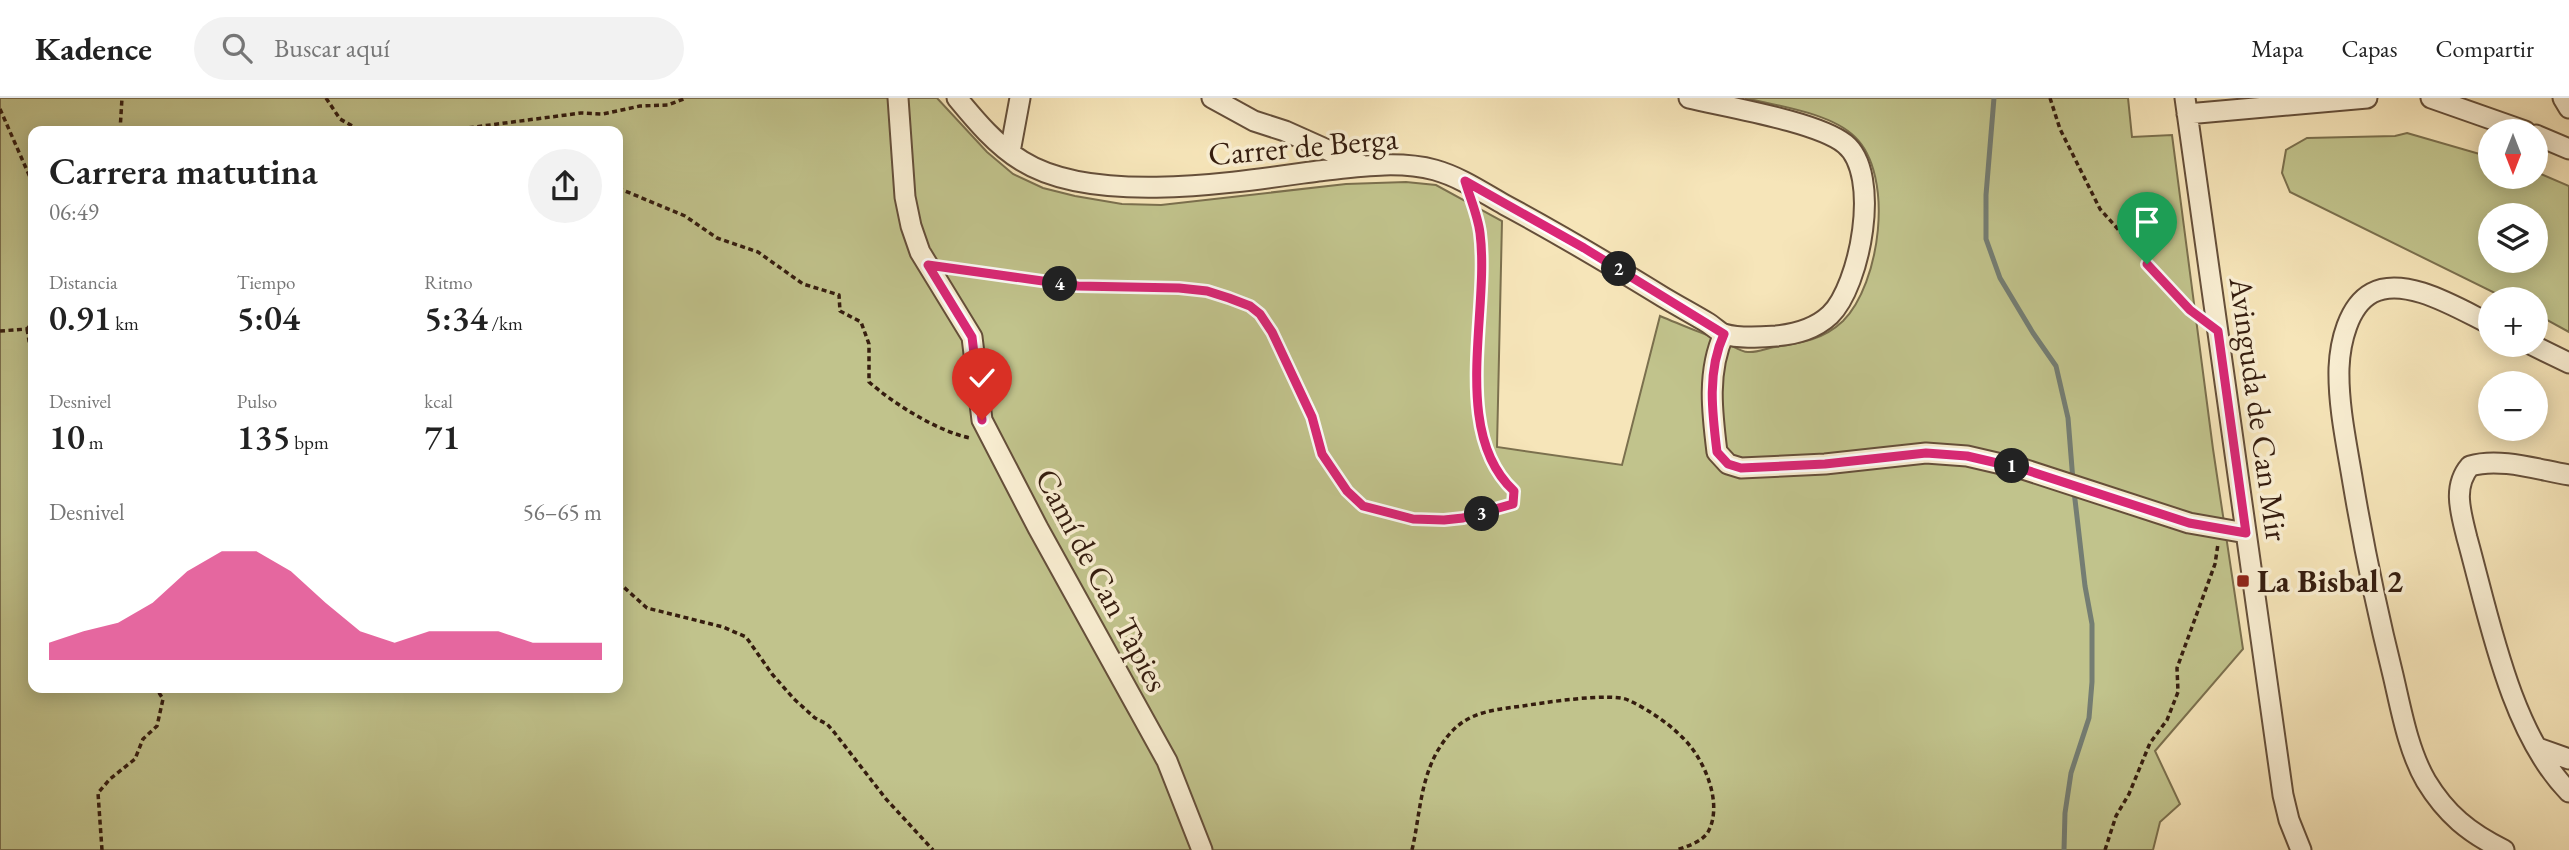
<!DOCTYPE html>
<html lang="es">
<meta charset="utf-8">
<style>
:root{--surface:#fff;--page:#f2f2f2;--text:#222;--muted:#767676;--line:#e0e0e0;--accent:#db2777}
body{margin:0;font-family:"EB Garamond",serif;background:var(--page);color:var(--text);height:100vh;display:flex;flex-direction:column;font-size:26px;white-space:nowrap}
*{box-sizing:border-box;margin:0}
p{font-size:23px;color:var(--muted)}
.icon{flex:none;width:38px;height:38px;fill:none;stroke:currentColor;stroke-width:2;stroke-linecap:round;stroke-linejoin:round}
.map{position:relative;flex:1;overflow:hidden}
.details{position:absolute;left:28px;top:28px;width:595px;height:567px;display:flex;flex-direction:column;background:var(--surface);border-radius:14px;box-shadow:0 4px 18px #0003}
.details>*{flex:none}
.needle{width:46px;rotate:180deg}
.tools{position:absolute;left:2478px;top:21px;display:grid;gap:14px}
.tools a{display:grid;place-items:center;width:70px;height:70px;border-radius:50%;background:var(--surface);box-shadow:0 4px 18px #0003;font-size:35px}
.pin{position:absolute;display:grid;place-items:center;width:60px;height:60px;color:#fff;margin:-72px -30px;border-radius:50% 50% 50% 0;rotate:-45deg;box-shadow:0 0 7px #0007}
.pin .icon{rotate:45deg}
.km{position:absolute;width:35px;height:35px;margin:-18px;border-radius:50%;background:#222;color:#fff;font-size:19px;line-height:35px;text-align:center}
.round{display:grid;place-items:center;flex:none;width:74px;height:74px;border-radius:37px;background:var(--page)}
.headline{display:flex;align-items:center;justify-content:space-between;height:119px;padding:0 21px}
h1{font-size:38px;font-weight:600;line-height:52px}
.figures{display:grid;grid-template-columns:repeat(3,1fr);gap:10px;height:119px;padding:7px 21px}
.figures div{display:grid;align-content:center}
.figures b{font-size:35px;font-weight:600}
.figures small{font-size:19px;font-weight:400}
.figures p{font-size:19px}
.chart{height:196px;padding:14px 21px}
.chart p{display:flex;justify-content:space-between}
.chart svg{width:100%;height:126px;margin-top:7px;fill:var(--accent);opacity:.7}
header{display:flex;align-items:center;gap:42px;box-sizing:border-box;height:98px;padding:0 35px;background:var(--surface);border-bottom:2px solid var(--line)}
header strong{font-size:33px}
nav{display:flex;gap:38px;margin-inline-start:auto;font-size:24px}
.search{width:490px;height:63px;background:var(--page);display:flex;align-items:center;gap:18px;box-sizing:border-box;padding:0 24px;border-radius:38px;color:var(--muted);font-size:26px}
.map>svg:first-child{display:block}
.green{fill:#c1c38c;stroke:#7b704e;stroke-width:2;fill-rule:evenodd}
.lines{fill:none;stroke-linecap:round;stroke-linejoin:round}
.stream{stroke:#747d73;stroke-width:5}
.minor-casing{stroke:#654f3a;stroke-width:23}
.path{stroke:#351d0f;stroke-width:3.5;stroke-dasharray:5 3.5;stroke-linecap:butt}
.minor{stroke:#f9eed2;stroke-width:19}
.route-casing{stroke:#fff;stroke-width:14}
.route{stroke:#db2777;stroke-width:9}
.poi-dot{fill:#8f2418;stroke:#f9eed2;stroke-width:2.5}
.labels{text-anchor:middle;stroke-width:7;stroke-linejoin:round;paint-order:stroke}
.street-label{font-size:32px;fill:#351d0f;stroke:#f9eed2}
.poi-label{font-size:32px;font-weight:bold;fill:#351d0f;stroke:#f9eed2;text-anchor:start}
</style>
<header>
<strong>Kadence</strong>
<div class="search"><svg class="icon" aria-label="search" viewBox="0 0 24 24"><circle cx="10" cy="10" r="6"/><path d="M15 15l6 6"/></svg>Buscar aquí</div>
<nav><a>Mapa</a><a>Capas</a><a>Compartir</a></nav>
</header>
<div class="map">
<svg width="2569" height="752" viewBox="0 0 2569 752">
<rect width="100%" height="100%" fill="#f6e5b9"/>
<filter id="stains"><feTurbulence type="fractalNoise" baseFrequency=".00286" numOctaves="4"/><feColorMatrix values="0 0 0 0 .2 0 0 0 0 .09 0 0 0 0 .02 0 0 0 .5 -.17"/></filter>
<radialGradient id="worn" r=".72"><stop offset=".6" stop-color="#630" stop-opacity="0"/><stop offset="1" stop-color="#630" stop-opacity=".3"/></radialGradient>
<path class="green" d="M0,0H937L987,54L1013,76L1043,90L1075,98L1122,106L1161,107L1346,86L1406,84L1436,87L1502,123L1497,349L1622,367L1660,218C1681,227 1702,235 1724,244C1731,247 1741,254 1748,254C1757,255 1767,250 1775,249C1801,245 1823,242 1843,223C1880,186 1895,78 1855,39C1831,15 1778,8 1745,0H2128L2132,39L2172,37L2213,351L2243,551L2155,653L2180,706L2160,724L2153,752H0ZM33,33H618V590H33Z
M2407,35L2490,59V79H2536V74L2569,88V234L2536,216V201H2507L2290,94L2282,75L2286,52L2307,40L2395,38ZM2490,117H2536V163H2490Z"/>
<g class="lines">
<path class="stream" d="M1994,0L1986,97V141L2000,180L2033,235L2056,268L2068,320L2073,383
M2064,752L2065,715L2071,675L2089,620L2092,584V526L2085,488L2074,393"/>
<defs>
<path id="minor" d="M898,0L905,99L911,128L920,154L972,239L982,322L1038,430L1167,663L1202,752
M957,0C976,23 996,47 1022,63C1094,108 1238,84 1318,73C1356,69 1397,62 1435,72C1460,79 1482,94 1505,107C1559,136 1611,167 1663,199C1678,208 1693,216 1708,225C1713,228 1719,234 1724,236C1740,241 1761,239 1776,238C1797,236 1815,231 1830,217C1860,188 1882,76 1845,46C1818,24 1727,9 1689,0
M1212,0L1254,23L1285,33L1361,67
M2185,0L2283,697L2289,722L2301,752
M2431,0L2525,33
M2563,0L2569,10
M2187,16L2367,0
M2536,37L2569,51
M1010,54L1020,0
M2490,226C2459,211 2405,177 2372,195C2348,208 2340,245 2339,270C2338,308 2347,348 2353,385C2364,450 2377,513 2393,577C2401,611 2408,652 2426,683C2446,716 2469,735 2504,752
M1724,236C1707,273 1712,314 1717,354L1728,366L1741,370L1825,366L1926,355L1967,358L2023,371L2189,425L2246,435
M2532,247L2569,265
M2569,377C2539,372 2500,359 2470,368C2452,389 2461,415 2467,440C2489,519 2510,634 2569,694
M2538,650L2569,661"/>
</defs>
<use href="#minor" class="minor-casing"/>
<path class="path" d="M326,0L340,21L361,33
M2050,0L2060,31L2100,111L2190,212L2198,218
M0,11L33,86
M452,32L581,15L603,16L640,8L668,7L686,0
M120,33L122,0
M421,33L428,30L452,32
M618,90L685,118L717,140L758,154L803,186L839,197L840,213L861,224L869,246V284C894,306 937,333 970,340
M953,172L1078,189L1179,190L1207,193L1229,199L1250,208L1260,216L1272,234L1312,319L1323,356L1347,393L1363,408L1413,421L1444,422L1484,415L1513,406L1514,393C1449,333 1490,214 1480,135C1479,126 1475,117 1473,109
M27,231L33,266
M0,233L27,231L33,224
M618,484L647,510L723,529L746,539L772,576L794,601L815,620L827,626L834,634L886,701L933,752
M102,752L98,695L110,681L135,661L143,641L157,628L163,601L156,590
M1412,752C1420,718 1420,680 1440,649C1461,615 1485,613 1522,608C1542,605 1611,594 1628,602C1650,612 1676,630 1691,649C1708,671 1722,709 1708,734C1702,744 1686,749 1676,752
M2105,752L2116,718L2129,696L2150,645L2167,622L2178,594L2177,570L2215,466L2218,446"/>
<use href="#minor" class="minor"/>
</g>
<g class="lines">
<defs>
<path id="route" d="M982,322L972,239L928,167L1078,188L1179,190L1207,193L1229,200L1250,208L1260,216L1272,234L1312,319L1322,356L1347,393L1363,408L1413,421L1444,422L1463,420L1513,406L1514,393C1450,334 1490,214 1480,135C1478,118 1470,100 1465,83L1584,150L1724,236C1707,273 1712,314 1717,354L1728,366L1741,370L1825,366L1926,355L1967,358L2023,371L2189,425L2246,435L2218,233L2190,212L2147,166"/>
</defs>
<use href="#route" class="route-casing"/>
<use href="#route" class="route"/>
</g>
<rect class="poi-dot" x="2236" y="476" width="14" height="14" rx="3.5"/>
<g class="labels">
<g class="street-label">
<text transform="translate(1303 48) rotate(-5)" y="11">Carrer de Berga</text>
<text transform="translate(2259 311) rotate(82)" y="11">Avinguda de Can Mir</text>
<text transform="translate(1102 482) rotate(62)" y="11">Camí de Can Tàpies</text>
</g>
<g class="poi-label">
<text x="2257" y="494">La Bisbal 2</text>
</g>
</g>
<rect width="100%" height="100%" filter="url(#stains)"/>
<rect width="100%" height="100%" fill="url(#worn)"/>
</svg>
<div class="tools">
<a><svg class="needle" viewBox="-14 -14 28 28"><path d="M0-13l5 13h-10z" fill="#e53935"/><path d="M0 13l5-13h-10z" fill="#767676"/></svg></a>
<a><svg class="icon" aria-label="layers" viewBox="0 0 24 24"><path d="M12 4l9 5-9 5-9-5zM3 14l9 5 9-5"/></svg></a>
<a>+</a>
<a>−</a>
</div>
<div class="pin" style="left:2147px;top:166px;background:#1e9e55"><svg class="icon" aria-label="arrive" viewBox="0 0 24 24"><path d="M6 21V4h12l-3 4 3 4H6"/></svg></div>
<div class="pin" style="left:982px;top:322px;background:#d93025"><svg class="icon" aria-label="check" viewBox="0 0 24 24"><path d="M5 12l5 5 9-10"/></svg></div>
<b class="km" style="left:2012px;top:368px">1</b>
<b class="km" style="left:1619px;top:171px">2</b>
<b class="km" style="left:1482px;top:416px">3</b>
<b class="km" style="left:1060px;top:186px">4</b>
<section class="details">
<div class="headline"><div><h1>Carrera matutina</h1><p>06:49</p></div><a class="round"><svg class="icon" aria-label="share" viewBox="0 0 24 24"><path d="M12 15V3M7 8l5-5 5 5M5 13v7h14v-7"/></svg></a></div>
<div class="figures">
<div><p>Distancia</p><b>0.91<small> km</small></b></div>
<div><p>Tiempo</p><b>5:04</b></div>
<div><p>Ritmo</p><b>5:34<small> /km</small></b></div>
</div>
<div class="figures">
<div><p>Desnivel</p><b>10<small> m</small></b></div>
<div><p>Pulso</p><b>135<small> bpm</small></b></div>
<div><p>kcal</p><b>71</b></div>
</div>
<div class="chart"><p><span>Desnivel</span>56–65 m</p>
<svg viewBox="0 0 160 44" preserveAspectRatio="none"><path d="M0 44V38L10 34L20 31L30 24L40 13L50 6L60 6L70 13L80 24L90 34L100 38L110 34L120 34L130 34L140 38L150 38L160 38V44z"/></svg>
</div>
</section>
</div>
